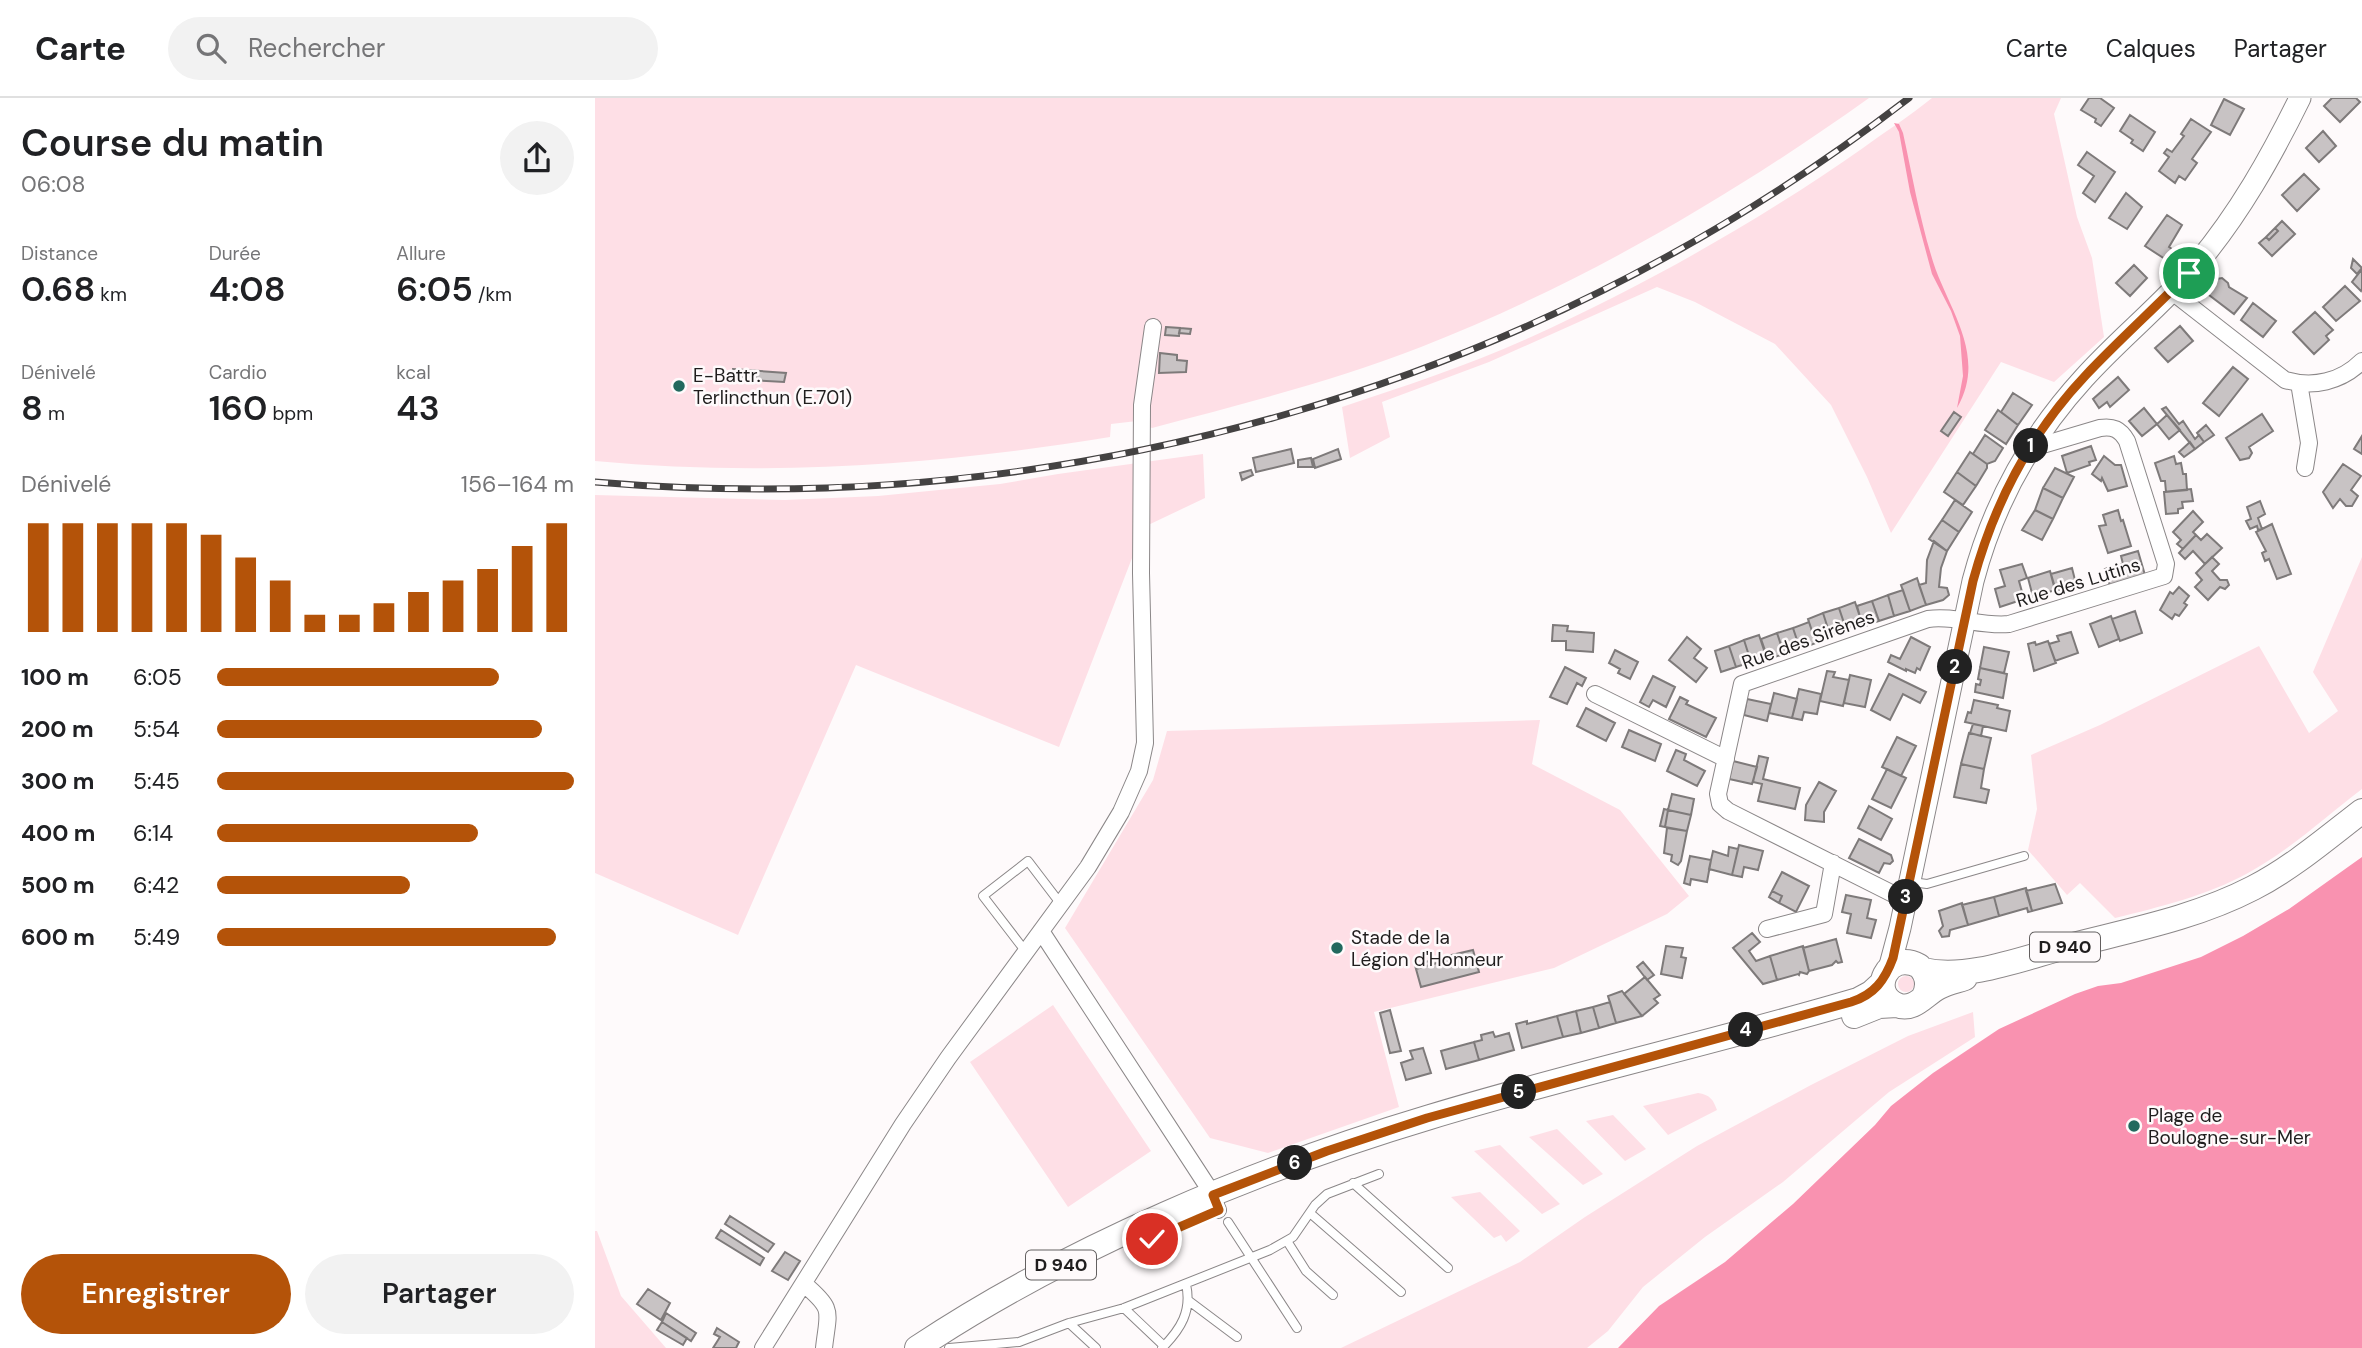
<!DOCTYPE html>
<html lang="fr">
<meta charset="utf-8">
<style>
:root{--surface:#fff;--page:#f2f2f2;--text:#202124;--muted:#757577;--line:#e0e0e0;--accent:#b45309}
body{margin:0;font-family:"DM Sans",sans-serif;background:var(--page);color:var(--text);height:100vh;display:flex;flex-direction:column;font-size:26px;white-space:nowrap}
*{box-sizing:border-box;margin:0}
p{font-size:23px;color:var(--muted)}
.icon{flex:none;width:38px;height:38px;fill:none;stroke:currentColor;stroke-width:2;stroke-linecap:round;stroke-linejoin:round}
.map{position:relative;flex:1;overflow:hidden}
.panel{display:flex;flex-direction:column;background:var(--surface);width:595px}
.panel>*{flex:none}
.pin{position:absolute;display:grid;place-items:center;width:60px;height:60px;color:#fff;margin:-30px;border:4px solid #fff;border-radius:50%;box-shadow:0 2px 7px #0007}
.km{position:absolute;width:35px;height:35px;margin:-18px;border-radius:50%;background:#222;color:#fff;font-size:19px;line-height:35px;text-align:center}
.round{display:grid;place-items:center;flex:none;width:74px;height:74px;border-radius:37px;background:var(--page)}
.summary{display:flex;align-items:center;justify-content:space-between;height:119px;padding:0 21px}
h1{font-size:38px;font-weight:600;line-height:52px}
.metrics{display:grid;grid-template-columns:repeat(3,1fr);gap:10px;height:119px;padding:7px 21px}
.metrics div{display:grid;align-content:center}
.metrics b{font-size:35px;font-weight:600}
.metrics small{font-size:19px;font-weight:400}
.metrics p{font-size:19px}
.chart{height:196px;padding:14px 21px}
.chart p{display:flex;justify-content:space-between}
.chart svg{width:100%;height:126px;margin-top:7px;stroke:var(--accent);stroke-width:6}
.action{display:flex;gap:14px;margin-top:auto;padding:14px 21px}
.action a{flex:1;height:80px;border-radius:42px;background:var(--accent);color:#fff;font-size:28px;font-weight:600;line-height:80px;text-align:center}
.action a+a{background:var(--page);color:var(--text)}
ul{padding:0 21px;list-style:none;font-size:23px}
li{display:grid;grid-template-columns:112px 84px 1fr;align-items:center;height:52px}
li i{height:18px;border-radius:9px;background:var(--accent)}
header{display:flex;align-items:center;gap:42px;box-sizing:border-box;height:98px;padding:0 35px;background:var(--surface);border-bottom:2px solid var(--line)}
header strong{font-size:33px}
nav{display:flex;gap:38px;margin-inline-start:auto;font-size:24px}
.search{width:490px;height:63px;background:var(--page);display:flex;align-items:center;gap:18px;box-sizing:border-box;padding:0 24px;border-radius:38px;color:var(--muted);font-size:26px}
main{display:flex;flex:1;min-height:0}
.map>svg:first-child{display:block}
.green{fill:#fedfe6}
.water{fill:#f992b0}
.building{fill:#c8c3c4;stroke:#7e7a7a;stroke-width:2}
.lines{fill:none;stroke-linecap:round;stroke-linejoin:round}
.lane-casing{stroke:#8b8788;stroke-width:10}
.street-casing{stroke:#8b8788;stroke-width:18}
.secondary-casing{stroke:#8b8788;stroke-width:23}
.primary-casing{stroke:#8b8788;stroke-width:26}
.lane{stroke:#fff;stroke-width:8}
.street{stroke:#fff;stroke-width:16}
.secondary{stroke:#fff;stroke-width:21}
.primary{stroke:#fff;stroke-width:24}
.rail-casing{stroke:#444242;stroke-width:7}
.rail{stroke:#fefafb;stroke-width:4.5;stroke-dasharray:13;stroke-linecap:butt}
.route-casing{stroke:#fff;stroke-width:14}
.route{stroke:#b45309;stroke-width:9}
.poi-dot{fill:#22695e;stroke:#fefafb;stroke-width:2.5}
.labels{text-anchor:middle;stroke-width:5;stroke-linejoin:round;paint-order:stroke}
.shield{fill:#fefafb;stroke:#636060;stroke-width:2}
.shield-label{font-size:18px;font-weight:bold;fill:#201e1e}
.poi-label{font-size:19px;fill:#201e1e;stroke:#fefafb;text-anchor:start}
.street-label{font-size:19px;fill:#201e1e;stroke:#fefafb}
</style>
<header>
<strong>Carte</strong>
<div class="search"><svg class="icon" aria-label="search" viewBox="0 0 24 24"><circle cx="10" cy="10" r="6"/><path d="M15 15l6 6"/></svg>Rechercher</div>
<nav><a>Carte</a><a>Calques</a><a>Partager</a></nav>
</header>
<main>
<section class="panel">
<div class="summary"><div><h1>Course du matin</h1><p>06:08</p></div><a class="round"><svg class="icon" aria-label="share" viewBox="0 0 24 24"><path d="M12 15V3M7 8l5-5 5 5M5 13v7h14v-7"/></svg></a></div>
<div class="metrics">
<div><p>Distance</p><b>0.68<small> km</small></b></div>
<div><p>Durée</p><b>4:08</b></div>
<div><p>Allure</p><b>6:05<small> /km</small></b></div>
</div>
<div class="metrics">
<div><p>Dénivelé</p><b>8<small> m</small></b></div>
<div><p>Cardio</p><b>160<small> bpm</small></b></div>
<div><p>kcal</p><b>43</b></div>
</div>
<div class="chart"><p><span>Dénivelé</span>156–164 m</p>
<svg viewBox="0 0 160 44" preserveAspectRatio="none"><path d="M5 44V6M15 44V6M25 44V6M35 44V6M45 44V6M55 44V10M65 44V18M75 44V26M85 44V38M95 44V38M105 44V34M115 44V30M125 44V26M135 44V22M145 44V14M155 44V6"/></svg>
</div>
<ul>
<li><b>100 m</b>6:05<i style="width:79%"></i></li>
<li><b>200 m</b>5:54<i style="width:91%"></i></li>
<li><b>300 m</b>5:45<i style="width:100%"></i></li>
<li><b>400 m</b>6:14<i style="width:73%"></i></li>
<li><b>500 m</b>6:42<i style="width:54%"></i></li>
<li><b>600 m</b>5:49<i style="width:95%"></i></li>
</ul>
<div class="action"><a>Enregistrer</a><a>Partager</a></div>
</section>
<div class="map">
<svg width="1767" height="1250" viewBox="0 0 1767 1250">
<rect width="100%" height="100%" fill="#fefafb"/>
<path class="green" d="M0,0H1274C1134,100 986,186 826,249C739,283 647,306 557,330L542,323L516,326L515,339C344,367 172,379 0,363Z
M1337,0H1466L1459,16L1482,119L1497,160L1509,239L1459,284L1406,264L1296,435L1272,379L1236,307L1180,246L1100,204L1062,189L894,264L787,304L795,339L755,360L747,309C810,288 875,267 936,239C1052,186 1164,123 1268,50C1291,33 1315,18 1337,0Z
M608,356L610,400L549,429L464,649L261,567L143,837L0,775V397L190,402L283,398L405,386L463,376Z
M1767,459V691C1730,719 1694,753 1653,775C1613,797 1565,809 1520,820L1485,785L1472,797L1433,752L1442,711L1436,657L1505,627L1664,548L1714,635L1743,613L1718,574Z
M945,622L937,666L1025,712L1094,798L1072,816L959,870L779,914L804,1009L673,1055L615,1040L470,830L558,682L572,633Z
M1303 886a8 8 0 1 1 16 0a8 8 0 1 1-16 0Z
M458,907L556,1053L473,1109L375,964Z
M1378,914L1380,939L1294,994L1188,1084L1110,1139L1048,1189L1013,1233L992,1250H746L925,1164L990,1119L1102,1048L1216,987L1313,938Z
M1103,995C1115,997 1118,1001 1122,1012L1073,1037L1048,1008Z
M1018,1017L1051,1051L1030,1063L991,1023Z
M962,1031L1008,1076L988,1087L934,1039Z
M905,1047L965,1106L947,1116L879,1053Z
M885,1094L925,1133L911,1144L906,1137L899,1140L856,1099Z
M0,1133H2L26,1198L71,1250H0Z"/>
<path class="water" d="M1299,25L1304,26L1308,35C1317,76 1324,117 1336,157C1350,208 1394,255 1362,310L1368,278L1365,238L1356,213L1337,176L1315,94L1304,34Z
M1767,759V1250H1023L1064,1208L1130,1164L1198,1106L1280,1027L1296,1008L1338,975L1404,931L1480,896L1503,888L1526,885L1606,859L1648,838L1694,811Z"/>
<path class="building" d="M1494,0H1505L1519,10L1506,28L1500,24L1501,21L1486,12Z
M1737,0H1761L1765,4L1745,24L1729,8Z
M1629,1L1649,11L1635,37L1616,27Z
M1535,17L1560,34L1548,53L1536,45L1538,42L1525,33Z
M1596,21L1616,34L1597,61L1602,65L1590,82L1584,78L1580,85L1564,73L1574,59L1569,55L1572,51L1577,54L1589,38L1586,36Z
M1728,33L1741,48L1724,64L1711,50Z
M1492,54L1520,74L1500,104L1488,95L1499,78L1483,67Z
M1709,76L1724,91L1702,113L1687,97Z
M1531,95L1547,109L1532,131L1514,120Z
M1572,117L1587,127L1574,149L1580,153L1573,163L1550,148Z
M1687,123L1700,136L1677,158L1664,145L1671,139L1674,142L1683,133L1680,130Z
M1680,130L1683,133L1674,142L1671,139Z
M1758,161L1767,170L1762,176L1756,170Z
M1539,167L1552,180L1535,198L1521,185Z
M1767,171V191L1766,193L1757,184Z
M1627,180L1633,185L1634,189L1652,200L1639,216L1614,197V191L1622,181Z
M1750,188L1765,203L1741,223L1728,209Z
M1658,205L1681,223L1668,239L1646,222Z
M1720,214L1738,232L1731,238L1734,242L1719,256L1698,234Z
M1585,228L1598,243L1573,264L1560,250Z
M571,229L585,230L584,238L570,237Z
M585,230L596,231L595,236L584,235Z
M565,255L582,257V262L592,263L591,274L564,275Z
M1638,269L1653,281L1624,318L1608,305Z
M138,271L191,275L189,284L137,281Z
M1523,279L1534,292L1515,309L1512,304L1504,310L1498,301Z
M1418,295L1437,307L1423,327L1406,314Z
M1571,309L1584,326L1588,323L1600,341L1604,337L1609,344L1600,351L1567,311Z
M1549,310L1562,326L1547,338L1534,323Z
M1403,312L1423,327L1411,346L1390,332Z
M1359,314L1366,319L1353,338L1346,333Z
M1667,316L1678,333L1654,349L1657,355L1654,360L1645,362L1631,340Z
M1572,317L1585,332L1574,341L1562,326Z
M1611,327L1619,337L1609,344L1602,335Z
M1390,337L1408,350L1400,363L1392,366L1378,356Z
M1767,338V356L1759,351Z
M1595,344L1600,351L1589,359L1584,354Z
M1496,348L1501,362L1494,364L1495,367L1472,375L1467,358Z
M696,351L699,365L661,374L658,360Z
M743,351L746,361L720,370L718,361Z
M1375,354L1392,366V370L1381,388L1362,374Z
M1509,358L1520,367H1526L1532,388L1513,393L1507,380L1506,383L1497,376Z
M1579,358L1581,366L1586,365L1588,376H1591L1592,392L1571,394L1570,383H1566L1560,365Z
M716,360L718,369H703V362Z
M1748,366L1766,378L1756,392L1763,398L1757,408H1751L1745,401L1738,410L1728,394Z
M1460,370L1479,379L1468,400L1448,390Z
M656,372L658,377L647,382L645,375Z
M1362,374L1381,388L1368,407L1349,394Z
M1448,390L1468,400L1458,421L1440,412Z
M1596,391L1598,403L1587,404L1588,410L1583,411V415L1571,416L1569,394Z
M1360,402L1377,414L1364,434L1347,422Z
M1665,403L1670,416L1663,420L1667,431L1663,432L1662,428L1655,431L1651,423L1656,421L1652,409Z
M1440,412L1458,421L1447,442L1427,432Z
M1523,412L1526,423L1528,422L1536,448L1513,455L1504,428L1511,427L1508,417Z
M1598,413L1608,424L1598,434L1601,437L1588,451L1582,446L1586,442L1578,434Z
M1347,422L1364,434L1352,453L1334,441Z
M1677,426L1696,476L1682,481L1674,461L1670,463L1667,455L1671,453L1661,434Z
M1612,436L1627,450L1610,466L1598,453L1590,461L1584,455L1601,437L1606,442Z
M1339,443L1352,453L1346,470L1344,489L1352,490L1354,497L1348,502L1331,507L1324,487L1331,485L1332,462Z
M1543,453L1550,477L1515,488L1510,471L1528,466L1526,458Z
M1617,459L1624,466L1617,473L1625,482H1632L1634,487L1630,491L1625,489L1613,502L1600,489L1607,482L1601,475Z
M1427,466L1432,480L1424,483L1429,501L1405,509L1400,491L1410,488L1405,472Z
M1477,470L1481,486L1461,493L1456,476Z
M1455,473L1460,492L1438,499L1433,480Z
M1322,480L1331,507L1315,513L1306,487Z
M1584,489L1594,498L1589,505L1592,507L1584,518L1580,516L1577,521L1565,512L1575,494L1578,496Z
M1308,492L1315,513L1299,518L1293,497Z
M1293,497L1299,518L1284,523L1277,503Z
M1277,503L1284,523L1268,529L1262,508Z
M1260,504L1267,525L1251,531L1244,510Z
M1244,510L1251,531L1235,537L1228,515Z
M1540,513L1547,535L1525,543L1517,521Z
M1228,515L1235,537L1220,542L1213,521Z
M1516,518L1524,541L1504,549L1495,526Z
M1214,524L1221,545L1205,551L1198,530Z
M958,527L973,528L972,533L999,535L998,554L971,552V543H957Z
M1198,530L1205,551L1189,556L1182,535Z
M1476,534L1483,555L1460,563L1454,546L1464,543L1462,538Z
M1182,535L1189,556L1173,561L1166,541Z
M1164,537L1171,558L1156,564L1149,542Z
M1092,539L1106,551L1099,560L1112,570L1101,584L1074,562Z
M1316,539L1335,549L1325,572L1322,570L1320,575L1311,571V573L1293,564L1296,557L1305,561Z
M1149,542L1156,564L1141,569L1134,548Z
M1453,543L1461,565L1439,573L1433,546L1440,544L1441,547Z
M1134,548L1141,569L1126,574L1120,553Z
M1389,549L1414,554L1409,575L1385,570Z
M1020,552L1043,564L1035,581L1023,575L1025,571L1014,565Z
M970,569L991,580L987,588L982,585L972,606L955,599Z
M1385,570L1412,576L1408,600L1380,594L1381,586L1385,587L1386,582L1383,581Z
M1232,573L1240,574L1238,579L1254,582L1248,608L1225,603Z
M1294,576L1331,594L1325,605L1308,596L1295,622L1276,612Z
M1255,577L1276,582L1270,609L1249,605Z
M1058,578L1080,589L1071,609L1058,602L1054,609L1045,604Z
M1204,591L1226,596L1222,616L1209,614L1207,622L1197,620Z
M1179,595L1202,601L1197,620L1174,615Z
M1085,599L1093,603L1091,606L1121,620L1111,639L1074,621Z
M1152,601L1176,606L1172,623L1149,617Z
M1379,602L1403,607L1402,610L1415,613L1411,633L1370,624L1373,614L1376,615Z
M991,610L1020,625L1011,643L982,628Z
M1378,626L1388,628L1386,638L1375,635Z
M1034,632L1066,646L1060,663L1027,649Z
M1374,635L1396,640L1389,671L1366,666Z
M1302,639L1321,648L1306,678L1287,669Z
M1081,652L1091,656L1089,662L1110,673L1102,688L1072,673Z
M1164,658L1173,660L1168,681L1205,690L1200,711L1163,703L1167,686L1158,684Z
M1138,663L1162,669L1157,686L1134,681Z
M1366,666L1389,671L1386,690L1394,692L1391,705L1359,699Z
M1292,671L1311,680L1296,710L1277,701Z
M1224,684L1241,693L1229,714V724L1210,722L1211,707Z
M1077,696L1099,701L1096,717L1073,712Z
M1274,708L1297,721L1286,742L1263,730Z
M1069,711L1073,712L1070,729L1065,728Z
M1073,712L1096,717L1092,733L1070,729Z
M1072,730L1092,733L1086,763L1083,767L1076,763L1077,757L1069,755Z
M1264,741L1296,757L1298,763L1295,766L1289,765L1284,775L1254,760Z
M1144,747L1168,753L1163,772L1149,769L1147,779L1137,777Z
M1134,749L1143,751L1137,777L1114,771L1118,753L1133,758Z
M1095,758L1116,762L1112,784L1096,781L1095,787L1089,785Z
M1187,774L1214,788L1201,814L1184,805L1187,798L1177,793Z
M1460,786L1467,805L1437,813L1431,793Z
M1431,790L1437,813L1433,814L1432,810L1404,818L1399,799Z
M1177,793L1187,798L1184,805L1174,799Z
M1251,797L1276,802L1272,820L1281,822L1276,840L1252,835L1256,816L1247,814Z
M1399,799L1404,818L1373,827L1367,807Z
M1367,805L1373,827L1355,832L1354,838L1347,839L1344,833L1348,828L1344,813Z
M1157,835L1165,844L1154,853L1161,863L1175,858L1182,882L1168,886L1138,850Z
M1241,841L1247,864L1243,865L1241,863L1237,867L1214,873L1208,850Z
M1071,848L1088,850L1086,859L1091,860L1087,880L1066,876Z
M1208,848L1214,873L1212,876L1205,874L1204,877L1203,876L1182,882L1175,858Z
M878,852L884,874L826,889L821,871L849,863L848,859Z
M848,859L849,863L821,871L820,867Z
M1048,864L1059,877L1052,882L1042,869Z
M1050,879L1065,897L1059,901L1063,905L1047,918L1029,896Z
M1027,893L1047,918L1021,925L1013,898Z
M1015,904L1021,925L1004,930L998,909Z
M998,909L1004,930L986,935L981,913Z
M795,912L806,953L795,955L785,915Z
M981,913L986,935L968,939L962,918Z
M962,918L968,939L927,950L921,926L932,923V926Z
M898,934L900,939L914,935L919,952L884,962L879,944L887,942L886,937Z
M879,944L884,962L851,971L846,953Z
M828,950L836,975L811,982L806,965L818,961L815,953Z
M135,1118L179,1146L173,1154L130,1126Z
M126,1132L169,1160L165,1167L121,1140Z
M190,1154L205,1163L193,1182L177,1173Z
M53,1191L75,1205L66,1222L42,1206Z
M71,1215L101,1235L96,1243L67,1224Z
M67,1224L92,1240L88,1247L62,1232Z
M122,1230L144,1244L141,1250H118L125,1239L119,1236Z"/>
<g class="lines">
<defs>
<path id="lane" d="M1317,784L1332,786L1429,758
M431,854L388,798L433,763L465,805
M758,1085L853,1170
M715,1115L806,1194
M633,1124L702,1230
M692,1143L711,1173L738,1197
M594,1203L642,1239
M529,1210L569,1248
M474,1225L501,1250
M354,1250L424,1244L474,1225L529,1210L675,1152L698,1139L720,1107L732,1096L784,1076
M567,1250C586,1231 597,1213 591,1186"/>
<path id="street" d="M1576,193L1690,282C1718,290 1746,284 1767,263
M1704,285L1714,345L1710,370
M1000,596L1131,661
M1310,802L1133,713L1125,706L1123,696L1147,586L1333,521C1360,517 1387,529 1414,526L1569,478L1571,466L1532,343C1525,331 1518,328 1505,330L1434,351
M1172,831L1229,816L1238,765
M446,833L613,1089L623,1112
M209,1186C240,1212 233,1213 229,1250
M168,1250L308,1026L353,960L493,769L526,714L544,673L550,645L546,475L547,307L558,229"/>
<path id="secondary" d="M1294,871L1305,830L1378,483C1398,407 1435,339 1489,280C1524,241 1567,207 1601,167C1644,116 1676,59 1705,0"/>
<path id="primary" d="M1328,872C1372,883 1431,859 1474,848C1536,832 1600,820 1658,790C1697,770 1732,740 1767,713
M1328,900C1335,888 1333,877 1324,868C1292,851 1273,895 1302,907C1319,914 1330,896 1344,889C1352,885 1361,883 1370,880
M1259,918L1284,908L1302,907
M322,1250C474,1149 661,1071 835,1019C977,976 1121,944 1263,902L1276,895L1288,884"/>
</defs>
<use href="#lane" class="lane-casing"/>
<use href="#street" class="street-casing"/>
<use href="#secondary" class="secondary-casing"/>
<use href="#primary" class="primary-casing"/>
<use href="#lane" class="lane"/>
<use href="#street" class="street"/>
<use href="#secondary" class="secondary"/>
<use href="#primary" class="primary"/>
<defs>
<path id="rail" d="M0,384C472,424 937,290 1314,0"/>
</defs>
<use href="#rail" class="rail-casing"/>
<use href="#rail" class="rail"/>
</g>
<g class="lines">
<defs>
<path id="route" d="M557,1141L624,1112L618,1097L732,1053L832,1020L1256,904C1279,897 1290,882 1298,860L1378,483C1399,406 1435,336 1491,277C1524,242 1560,210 1594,175"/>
</defs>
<use href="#route" class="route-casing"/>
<use href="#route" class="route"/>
</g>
<g class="poi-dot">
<circle cx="84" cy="288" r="7"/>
<circle cx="742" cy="850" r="7"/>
<circle cx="1539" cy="1028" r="7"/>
</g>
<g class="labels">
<g class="shield">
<rect x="1435" y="834.5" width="70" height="29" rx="5"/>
<rect x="431" y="1152.5" width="70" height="29" rx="5"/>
</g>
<g class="shield-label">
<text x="1470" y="855">D 940</text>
<text x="466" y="1173">D 940</text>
</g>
<g class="poi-label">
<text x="98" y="284">E-Battr.<tspan x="98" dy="22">Terlincthun (E.701)</tspan></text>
<text x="756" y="846">Stade de la<tspan x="756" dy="22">Légion d'Honneur</tspan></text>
<text x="1553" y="1024">Plage de<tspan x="1553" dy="22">Boulogne-sur-Mer</tspan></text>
</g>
<g class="street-label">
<text transform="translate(1483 484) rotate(-17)" y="7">Rue des Lutins</text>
<text transform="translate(1213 541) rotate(-20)" y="7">Rue des Sirènes</text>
</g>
</g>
</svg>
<div class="pin" style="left:1594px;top:175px;background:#1e9e55"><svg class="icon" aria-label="arrive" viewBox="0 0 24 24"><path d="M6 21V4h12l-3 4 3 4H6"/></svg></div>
<div class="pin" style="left:557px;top:1141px;background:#d93025"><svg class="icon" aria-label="check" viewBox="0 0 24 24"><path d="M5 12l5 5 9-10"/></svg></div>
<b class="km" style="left:1436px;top:348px">1</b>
<b class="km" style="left:1360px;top:569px">2</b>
<b class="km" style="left:1311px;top:799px">3</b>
<b class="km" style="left:1151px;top:932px">4</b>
<b class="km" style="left:924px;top:994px">5</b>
<b class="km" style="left:700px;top:1065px">6</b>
</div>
</main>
